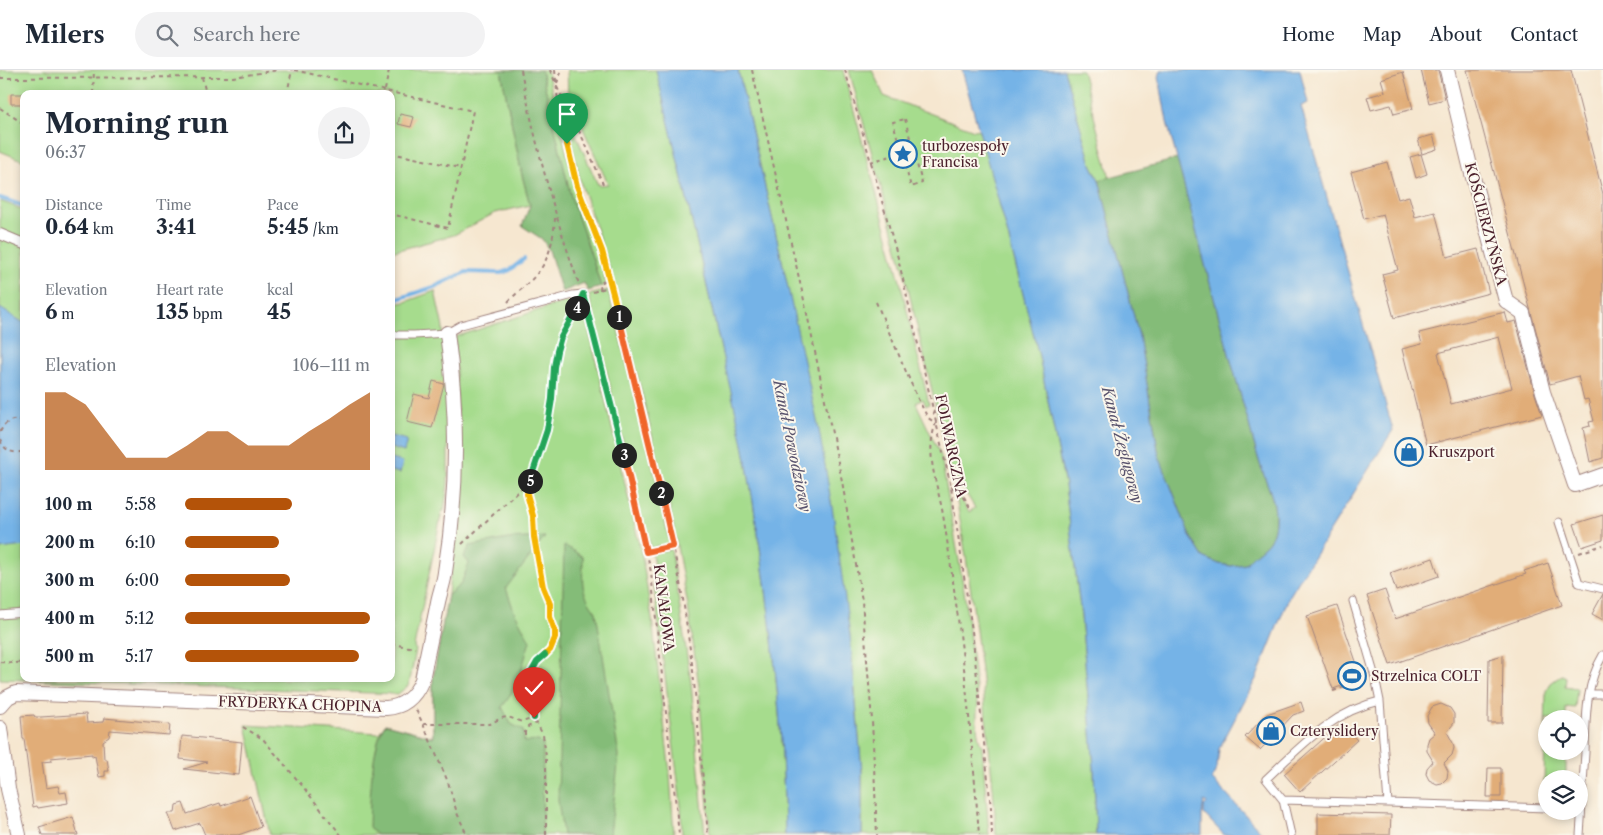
<!DOCTYPE html>
<meta charset="utf-8">
<style>
:root{--surface:#fff;--page:#f2f2f3;--text:#1f2937;--muted:#747a83;--line:#e0e1e3;--accent:#b45309}
body{margin:0;font-family:"Libre Caslon Text",serif;background:var(--page);color:var(--text);height:100vh;display:flex;flex-direction:column;font-size:19px;white-space:nowrap}
*{box-sizing:border-box;margin:0}
p{font-size:16px;color:var(--muted)}
.icon{flex:none;width:28px;height:28px;fill:none;stroke:currentColor;stroke-width:2;stroke-linecap:round;stroke-linejoin:round}
.map{position:relative;flex:1;overflow:hidden}
.sheet{position:absolute;left:20px;top:20px;width:375px;height:592px;display:flex;flex-direction:column;background:var(--surface);border-radius:10px;box-shadow:0 2px 8px #0003}
.sheet>*{flex:none}
.controls{position:absolute;left:1538px;top:640px;display:grid;gap:10px}
.controls a{display:grid;place-items:center;width:50px;height:50px;border-radius:50%;background:var(--surface);box-shadow:0 2px 8px #0003;font-size:25px}
.pin{position:absolute;display:grid;place-items:center;width:42px;height:42px;color:#fff;margin:-51px -21px;border-radius:50% 50% 50% 0;rotate:-45deg;box-shadow:0 0 5px #0007}
.pin .icon{rotate:45deg}
.km{position:absolute;width:25px;height:25px;margin:-12px;border-radius:50%;background:#222;color:#fff;font-size:14px;line-height:25px;text-align:center}
.round{display:grid;place-items:center;flex:none;width:52px;height:52px;border-radius:26px;background:var(--page)}
.headline{display:flex;align-items:center;justify-content:space-between;height:85px;padding:0 25px}
h1{font-size:28px;font-weight:800;line-height:38px}
.metrics{display:grid;grid-template-columns:repeat(3,1fr);gap:8px;height:85px;padding:5px 25px}
.metrics div{display:grid;align-content:center}
.metrics b{font-size:21px;font-weight:800}
.metrics small{font-size:14px;font-weight:400}
.metrics p{font-size:14px}
.chart{height:140px;padding:10px 25px}
.chart p{display:flex;justify-content:space-between}
.chart svg{width:100%;height:90px;margin-top:5px;fill:var(--accent);opacity:.7}
ul{padding:0 25px;list-style:none;font-size:16px}
li{display:grid;grid-template-columns:80px 60px 1fr;align-items:center;height:38px}
li i{height:12px;border-radius:6px;background:var(--accent)}
header{display:flex;align-items:center;gap:30px;box-sizing:border-box;height:70px;padding:0 25px;background:var(--surface);border-bottom:1px solid var(--line)}
header strong{font-size:24px}
nav{display:flex;gap:28px;margin-inline-start:auto;font-size:18px}
.search{width:350px;height:45px;background:var(--page);display:flex;align-items:center;gap:12px;box-sizing:border-box;padding:0 18px;border-radius:28px;color:var(--muted);font-size:19px}
.map>svg:first-child{display:block}
.green{fill:#a6dc8d;stroke:#787e5c}
.forest{fill:#84bc78;stroke:#676e52}
.water{fill:#74b3e7;stroke:#5f6989}
.lines{fill:none;stroke-linecap:round;stroke-linejoin:round}
.stream{stroke:#74b3e7;stroke-width:4}
.building{fill:#e1ad78;fill-rule:evenodd}
.service-casing{stroke:#a0837e;stroke-width:9}
.pedestrian-casing{stroke:#a0837e;stroke-width:12}
.minor-casing{stroke:#a0837e;stroke-width:16}
.path{stroke:#a0837e;stroke-width:2;stroke-dasharray:4 4;stroke-linecap:butt}
.service{stroke:#fff;stroke-width:7}
.pedestrian{stroke:#fff;stroke-width:10}
.minor{stroke:#fff;stroke-width:14}
.split-1-casing{stroke:#fff;stroke-width:10}
.split-2-casing{stroke:#fff;stroke-width:10}
.split-3-casing{stroke:#fff;stroke-width:10}
.split-4-casing{stroke:#fff;stroke-width:10}
.split-5-casing{stroke:#fff;stroke-width:10}
.split-6-casing{stroke:#fff;stroke-width:10}
.split-7-casing{stroke:#fff;stroke-width:10}
.split-1{stroke:#f5b400;stroke-width:6}
.split-2{stroke:#f0652b;stroke-width:6}
.split-3{stroke:#f0652b;stroke-width:6}
.split-4{stroke:#22a559;stroke-width:6}
.split-5{stroke:#22a559;stroke-width:6}
.split-6{stroke:#f5b400;stroke-width:6}
.split-7{stroke:#22a559;stroke-width:6}
.labels{text-anchor:middle;stroke-width:4;stroke-linejoin:round;paint-order:stroke}
.poi-label{font-size:14px;fill:#4a1f2b;stroke:#fbf7ec;text-anchor:start}
.street-label{font-size:14px;fill:#4a1f2b;stroke:#fbf7ec}
.water-label{font-size:15px;font-style:italic;fill:#59536d;stroke:#fbf7ec}
</style>
<header>
<strong>Milers</strong>
<div class="search"><svg class="icon" aria-label="search" viewBox="0 0 24 24"><circle cx="10" cy="10" r="6"/><path d="M15 15l6 6"/></svg>Search here</div>
<nav><a>Home</a><a>Map</a><a>About</a><a>Contact</a></nav>
</header>
<div class="map">
<svg width="1603" height="765" viewBox="0 0 1603 765">
<rect width="100%" height="100%" fill="#fbf7ec"/>
<filter id="ink" filterUnits="userSpaceOnUse"><feTurbulence type="fractalNoise" baseFrequency=".02" numOctaves="2"/><feDisplacementMap in="SourceGraphic" scale="10" xChannelSelector="R" yChannelSelector="G"/><feConvolveMatrix kernelMatrix="1 2 1 2 8 2 1 2 1" color-interpolation-filters="sRGB"/></filter>
<filter id="wash" filterUnits="userSpaceOnUse"><feTurbulence type="fractalNoise" baseFrequency=".0096" numOctaves="4" result="noise"/><feDisplacementMap in="SourceGraphic" scale="20" xChannelSelector="R" yChannelSelector="G"/><feGaussianBlur stdDeviation="1.12" result="paint"/><feColorMatrix in="noise" values="0 0 0 0 0 0 0 0 0 0 0 0 0 0 0 0 0 1.4 0 .05"/><feComposite in="paint" operator="in"/></filter>
<g filter="url(#wash)">
<rect width="100%" height="100%" fill="#f6e7d0"/>
<path class="green" d="M0,0H501L522,105L530,135L495,143L454,165L391,182V24H24V91L0,81Z
M541,0H547L576,122L599,184L606,215L601,217L592,187L571,127Z
M567,0H656C678,89 698,177 718,266C728,309 740,353 747,396C768,518 783,642 785,765H710L699,617L688,536L669,433L621,239L610,200L581,114L561,31L598,115L608,114L568,25Z
M738,0H843L900,211L929,334L926,336L923,329L916,333L941,386L964,520L978,634C976,644 976,667 982,676L989,765H862V702L850,565L783,195Z
M849,0H872L884,26L974,60L979,59L1005,154L1039,286L1065,415L1081,546L1094,697L1096,765H996C995,732 991,699 988,667C980,586 970,506 956,426L958,425L969,442L975,438L964,420L953,410L904,201Z
M1064,0H1082L1110,108L1099,110L1091,94Z
M0,131L24,140V609H391V235L405,232L435,221L443,258L448,346V414L444,441H442L414,577L416,580L409,615L398,624L0,609Z
M608,220L654,401L670,474L651,478L649,470L644,463L589,225Z
M567,231L573,242L585,244L642,486L652,549L670,704L674,765H270L246,655L379,663L385,654L433,667V609L448,525L454,470L458,369L455,267Z
M671,479L691,613L705,765H682L681,736L654,517L655,503L652,483Z
M1562,605L1566,607L1565,617L1577,619L1575,638L1566,637V649H1546V681H1566V709H1546V725L1544,714L1546,621L1551,613Z"/>
<path class="forest" d="M501,0H541L571,127L592,187L601,217L588,221L584,213L562,222L549,180L542,169L522,156L530,135L522,105Z
M1177,89C1201,178 1223,266 1249,354C1252,367 1256,381 1260,394C1266,413 1277,432 1275,452C1273,478 1258,477 1246,494L1231,496L1219,494L1203,487L1190,466L1159,386L1139,266L1099,110Z
M545,467L506,518L514,541L530,571C523,594 518,618 502,637L511,654L523,660L524,672L539,671L543,675L542,765H376L369,757C370,730 371,676 385,654L433,667V609L448,525L461,514L469,493L464,487L470,476L508,469Z
M564,475L583,487C583,514 579,519 596,542L619,686L610,765H563L558,730Z"/>
<path class="water" d="M656,0H738L783,195L819,360L834,449L850,565L862,702V765H785C783,642 768,518 747,396C740,354 728,312 719,270C699,180 678,90 656,0Z
M962,0H1064L1091,94L1099,110L1139,266L1159,386L1190,466L1203,487L1219,494L1231,496L1246,494C1258,477 1273,478 1275,452C1277,432 1266,413 1260,394C1256,381 1252,367 1249,354C1223,266 1201,178 1177,89L1167,52L1159,7L1161,0H1300L1308,33L1301,36L1393,360L1289,527L1257,607L1219,679L1217,697L1212,709L1264,765H1224L1204,744V736L1207,733L1204,731L1202,745V765H1096L1094,697L1081,546L1065,415L1039,286L1005,154Z
M0,238L24,253V476L0,479Z
M391,366L407,370L404,382L391,378Z
M391,389L403,392L400,403L391,401Z"/>
<g class="lines">
<path class="stream" d="M0,128L24,136
M391,231L434,217L466,202L501,203L510,200L524,189"/>
</g>
<g id="blocks">
<path class="building" d="M1421,0H1438L1445,29L1429,33Z
M1467,0H1571L1603,124V388L1590,392L1583,358L1590,356L1589,352L1594,351L1588,329L1584,330L1578,306L1550,314Z
M1403,2L1413,39L1394,44L1391,35L1371,40L1367,27L1385,22L1381,9Z
M11,24H24V34H11Z
M400,44L414,47L411,57L398,54Z
M1433,65L1437,79L1422,84L1418,69Z
M1421,84L1427,104L1416,108L1410,87Z
M1387,92L1398,129L1409,126L1415,147L1435,142L1447,187L1478,179L1489,223L1394,248L1382,204L1398,200L1383,144L1364,149L1351,102Z
M1505,242L1508,253L1516,251L1535,324L1542,345L1426,375L1402,279L1422,274L1419,263ZM1499,267L1512,318L1451,334L1438,283Z
M433,311L444,314L432,358L407,352L414,324L429,328Z
M1418,374L1421,386L1405,390L1403,378Z
M1603,445V470L1582,477L1574,454Z
M1433,488L1439,506L1396,521L1390,503Z
M1548,493L1562,535L1390,595L1367,526L1385,520L1395,549L1526,504L1524,501Z
M1603,524V550L1592,544Z
M1337,536L1362,609L1333,619L1307,546Z
M1503,585L1502,653H1488L1489,589Z
M1301,632L1304,641L1293,645L1260,680L1245,667L1267,644Z
M1441,634L1450,638L1454,644V653L1447,662L1453,673L1454,678L1452,685L1444,693L1448,701L1447,708L1442,713L1437,714L1429,710L1426,704L1427,698L1433,691L1427,681V674L1429,668L1435,663L1428,653L1427,646L1432,637Z
M86,644L87,653L103,652L104,648L170,654L169,665L110,660L109,667L103,671L104,689H107L109,701H105V706L99,707L95,686L92,687V684L51,688L52,691L42,692L46,718L58,716L60,723L66,722L68,733L38,738L37,736L33,737L24,669H23L21,646L34,645L35,647H41Z
M1341,653L1357,670L1300,722L1284,704Z
M182,666L242,672L239,705L184,699L207,692L180,689Z
M1488,698H1501V727H1487Z
M250,726L261,757L238,765H205L200,753L175,761L168,743H175L176,735L183,733L187,744L220,733L221,736Z
M1318,743L1391,745L1390,765H1318Z
M73,747L78,765H42L39,757Z"/>
</g>
</g>
<g filter="url(#ink)">
<use href="#blocks" fill-opacity="0" stroke="#a0837e" stroke-width="1"/>
<g class="lines">
<defs>
<path id="service" d="M391,265H414L447,263L461,255L573,225L583,224
M1559,452L1579,513L1603,519
M1353,531L1375,607L1380,631L1388,733L1546,738
M0,545L24,543
M1589,624H1603
M1283,730L1388,733
M1291,765L1283,730L1266,709C1300,677 1333,641 1380,631
M1580,765C1582,738 1583,711 1585,683C1586,650 1585,615 1603,585"/>
<path id="pedestrian" d="M0,164L24,174"/>
<path id="minor" d="M1447,0L1471,100L1506,231L1523,243L1543,322L1575,415L1603,405
M0,636L8,627L16,623L386,638C404,637 415,627 422,610C427,584 433,558 438,532C440,522 444,512 445,502C458,423 458,342 447,263
M0,658L8,719L19,765"/>
</defs>
<use href="#service" class="service-casing"/>
<use href="#pedestrian" class="pedestrian-casing"/>
<use href="#minor" class="minor-casing"/>
<path class="path" d="M294,0L473,41L448,158L391,144
M521,0C535,73 554,145 579,214
M550,0L555,12
M555,0L558,32L577,115L602,181L638,323L670,459L683,529L693,601L708,765
M752,0L806,239L842,411L862,531L872,650L877,765
M845,0L898,188L951,417L972,561L991,738L992,765
M202,7L206,24
M0,8L233,7L279,0
M557,13L562,0
M557,17L585,73L603,114
M385,20L389,0
M93,24L94,0
M287,24L292,0
M0,38L24,54
M905,49L922,113L911,117L893,52Z
M391,83L461,98
M870,92L901,83
M600,220L601,213L608,208
M593,222L611,216
M508,232C518,221 530,213 539,201C550,188 554,165 555,148
M876,232L917,327L928,348L936,353C925,382 936,410 942,439C947,468 951,497 955,526C966,605 973,685 979,765
M585,233L632,416L651,502L679,765
M0,362C5,352 12,347 24,351
M0,370C4,380 13,385 24,381
M951,417C962,421 966,430 971,440
M462,474L530,410
M646,482L673,476
M1579,483L1603,475
M391,574L415,578
M0,592L24,593
M1333,621L1367,610
M416,640L423,654H490L501,648L508,647L522,652L534,648
M423,654L448,712L457,743L467,765
M243,657L263,669L300,713L341,765
M525,665C524,657 531,655 537,653
M546,765V686L543,665L534,648V610L531,603L537,592L550,580L555,568V561L550,547V534L543,517L534,467L533,446L527,424L528,419L547,360L552,329L555,297L557,281L561,267L579,233"/>
<use href="#service" class="service"/>
<use href="#pedestrian" class="pedestrian"/>
<use href="#minor" class="minor"/>
</g>
</g>
<g class="lines" filter="url(#ink)">
<defs>
<path id="split-1" d="M567,74L577,116L602,181L619,247"/>
<path id="split-2" d="M619,247L661,423"/>
<path id="split-3" d="M624,385L646,482L673,476L661,423"/>
<path id="split-4" d="M577,238L583,224L624,385"/>
<path id="split-5" d="M530,411L547,360L552,329L554,297L557,281L561,267L577,238"/>
<path id="split-6" d="M530,411L527,424L533,446L534,467L543,517L550,534V547L555,561V568L550,580L545,585"/>
<path id="split-7" d="M534,648V610L531,603L537,592L545,585"/>
</defs>
<use href="#split-1" class="split-1-casing"/>
<use href="#split-2" class="split-2-casing"/>
<use href="#split-3" class="split-3-casing"/>
<use href="#split-4" class="split-4-casing"/>
<use href="#split-5" class="split-5-casing"/>
<use href="#split-6" class="split-6-casing"/>
<use href="#split-7" class="split-7-casing"/>
<use href="#split-1" class="split-1"/>
<use href="#split-2" class="split-2"/>
<use href="#split-3" class="split-3"/>
<use href="#split-4" class="split-4"/>
<use href="#split-5" class="split-5"/>
<use href="#split-6" class="split-6"/>
<use href="#split-7" class="split-7"/>
</g>
<defs>
<symbol id="sight-ring" viewBox="-11 -11 22 22"><circle r="9.5" fill="#fbf7ec" stroke="#1f6fb2" stroke-width="1.5"/><path d="M0-6L1.8-2.2L6-1.7L2.9 1.2L3.7 5.4L0 3.3L-3.7 5.4L-2.9 1.2L-6-1.7L-1.8-2.2Z" fill="#1f6fb2"/></symbol>
<symbol id="shop-ring" viewBox="-11 -11 22 22"><circle r="9.5" fill="#fbf7ec" stroke="#1f6fb2" stroke-width="1.5"/><path d="M-5-2.5h2.3a2.7 3.5 0 0 1 5.4 0H5L5.5 6h-11ZM-1.5-2.5h3a1.5 2.3 0 0 0-3 0Z" fill="#1f6fb2"/></symbol>
<symbol id="stadium-ring" viewBox="-11 -11 22 22"><circle r="9.5" fill="#fbf7ec" stroke="#1f6fb2" stroke-width="1.5"/><path d="M0-5a6.5 5 0 1 0 0 10a6.5 5 0 1 0 0-10ZM-3.5-1.8h7v3.6h-7Z" fill="#1f6fb2"/></symbol>
</defs>
<g fill-rule="evenodd">
<use href="#sight-ring" x="887" y="68" width="32" height="32"/>
<use href="#shop-ring" x="1393" y="366" width="32" height="32"/>
<use href="#stadium-ring" x="1336" y="590" width="32" height="32"/>
<use href="#shop-ring" x="1255" y="645" width="32" height="32"/>
</g>
<g class="labels">
<g class="poi-label">
<text x="922" y="81">turbozespoły<tspan x="922" dy="16">Francisa</tspan></text>
<text x="1428" y="387">Kruszport</text>
<text x="1371" y="611">Strzelnica COLT</text>
<text x="1290" y="666">Czteryslidery</text>
</g>
<g class="street-label">
<text transform="translate(1486 154) rotate(75)" y="5">KOŚCIERZYŃSKA</text>
<text transform="translate(951 376) rotate(78)" y="5">FOLWARCZNA</text>
<text transform="translate(664 538) rotate(83)" y="5">KANAŁOWA</text>
<text transform="translate(300 634) rotate(2)" y="5">FRYDERYKA CHOPINA</text>
</g>
<g class="water-label">
<text transform="translate(1122 375) rotate(75)" y="5">Kanał Żeglugowy</text>
<text transform="translate(792 376) rotate(78)" y="5">Kanał Powodziowy</text>
</g>
</g>
</svg>
<div class="controls">
<a><svg class="icon" aria-label="locate" viewBox="0 0 24 24"><circle cx="12" cy="12" r="6"/><path d="M12 2v4M12 18v4M2 12h4M18 12h4"/></svg></a>
<a><svg class="icon" aria-label="layers" viewBox="0 0 24 24"><path d="M12 4l9 5-9 5-9-5zM3 14l9 5 9-5"/></svg></a>
</div>
<div class="pin" style="left:567px;top:74px;background:#1e9e55"><svg class="icon" aria-label="arrive" viewBox="0 0 24 24"><path d="M6 21V4h12l-3 4 3 4H6"/></svg></div>
<div class="pin" style="left:534px;top:648px;background:#d93025"><svg class="icon" aria-label="check" viewBox="0 0 24 24"><path d="M5 12l5 5 9-10"/></svg></div>
<b class="km" style="left:619px;top:247px">1</b>
<b class="km" style="left:661px;top:423px">2</b>
<b class="km" style="left:624px;top:385px">3</b>
<b class="km" style="left:577px;top:238px">4</b>
<b class="km" style="left:530px;top:411px">5</b>
<section class="sheet">
<div class="headline"><div><h1>Morning run</h1><p>06:37</p></div><a class="round"><svg class="icon" aria-label="share" viewBox="0 0 24 24"><path d="M12 15V3M7 8l5-5 5 5M5 13v7h14v-7"/></svg></a></div>
<div class="metrics">
<div><p>Distance</p><b>0.64<small> km</small></b></div>
<div><p>Time</p><b>3:41</b></div>
<div><p>Pace</p><b>5:45<small> /km</small></b></div>
</div>
<div class="metrics">
<div><p>Elevation</p><b>6<small> m</small></b></div>
<div><p>Heart rate</p><b>135<small> bpm</small></b></div>
<div><p>kcal</p><b>45</b></div>
</div>
<div class="chart"><p><span>Elevation</span>106–111 m</p>
<svg viewBox="0 0 160 44" preserveAspectRatio="none"><path d="M0 44V6L10 6L20 12L30 25L40 38L50 38L60 38L70 32L80 25L90 25L100 32L110 32L120 32L130 25L140 19L150 12L160 6V44z"/></svg>
</div>
<ul>
<li><b>100 m</b>5:58<i style="width:58%"></i></li>
<li><b>200 m</b>6:10<i style="width:51%"></i></li>
<li><b>300 m</b>6:00<i style="width:57%"></i></li>
<li><b>400 m</b>5:12<i style="width:100%"></i></li>
<li><b>500 m</b>5:17<i style="width:94%"></i></li>
</ul>
</section>
</div>
